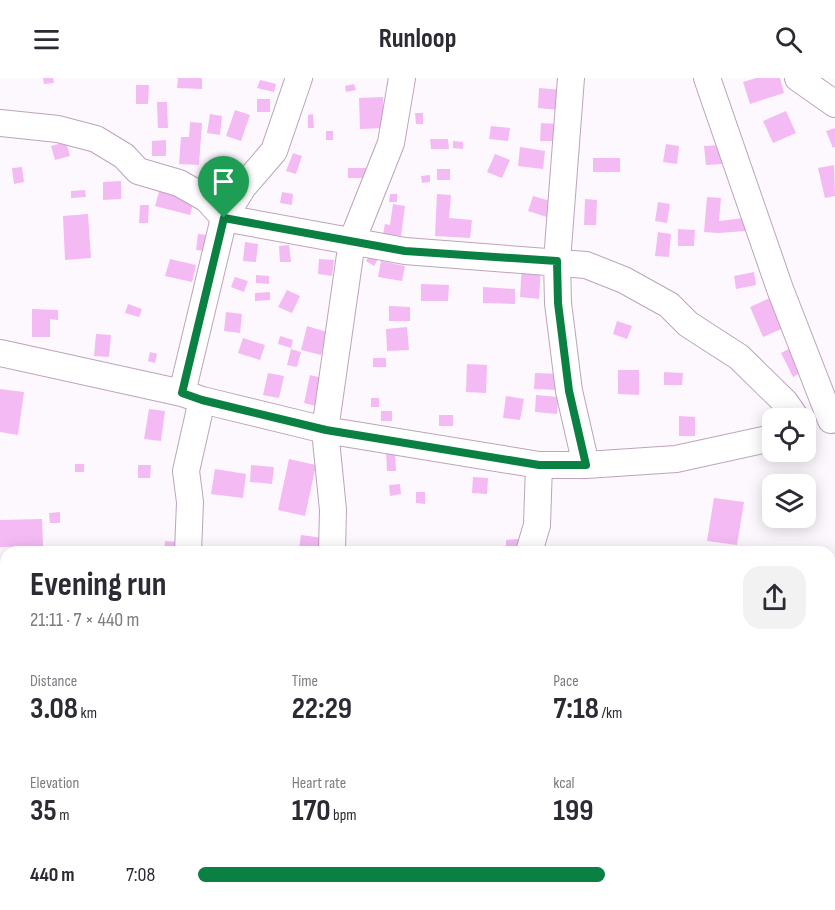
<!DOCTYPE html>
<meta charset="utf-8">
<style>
:root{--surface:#fff;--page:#f2f2f3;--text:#2b2b33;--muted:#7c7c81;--accent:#0b8043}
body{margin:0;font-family:"Sofia Sans Condensed",sans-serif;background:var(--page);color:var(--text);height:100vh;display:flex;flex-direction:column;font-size:22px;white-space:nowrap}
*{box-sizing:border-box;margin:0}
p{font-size:20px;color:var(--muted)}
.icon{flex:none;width:33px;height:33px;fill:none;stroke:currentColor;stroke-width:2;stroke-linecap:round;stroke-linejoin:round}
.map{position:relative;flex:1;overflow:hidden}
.side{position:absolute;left:0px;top:468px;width:836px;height:364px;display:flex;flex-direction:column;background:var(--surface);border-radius:18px 18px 0 0;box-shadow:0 3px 15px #0003}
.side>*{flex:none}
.fabs{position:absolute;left:762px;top:330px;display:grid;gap:12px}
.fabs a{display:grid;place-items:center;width:54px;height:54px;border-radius:12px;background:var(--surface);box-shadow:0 3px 15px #0003;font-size:30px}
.pin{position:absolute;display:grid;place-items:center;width:51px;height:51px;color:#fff;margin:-62px -26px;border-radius:50% 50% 50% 0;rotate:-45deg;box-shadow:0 0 6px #0007}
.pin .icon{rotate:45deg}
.round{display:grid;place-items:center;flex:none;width:63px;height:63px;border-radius:18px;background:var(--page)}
.head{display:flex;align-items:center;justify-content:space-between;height:102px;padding:0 30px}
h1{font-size:33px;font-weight:700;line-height:45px}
.figures{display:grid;grid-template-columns:repeat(3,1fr);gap:9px;height:102px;padding:6px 30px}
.figures div{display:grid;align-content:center}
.figures b{font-size:30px;font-weight:700}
.figures small{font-size:16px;font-weight:400}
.figures p{font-size:16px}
ul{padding:0 30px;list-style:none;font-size:20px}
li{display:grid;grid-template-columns:96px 72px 1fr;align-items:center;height:45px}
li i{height:15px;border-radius:8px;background:var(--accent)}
header{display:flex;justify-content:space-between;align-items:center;height:78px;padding:0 30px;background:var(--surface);font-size:27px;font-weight:700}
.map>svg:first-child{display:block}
.building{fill:#f4baf4}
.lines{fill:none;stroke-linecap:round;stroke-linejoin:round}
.minor-casing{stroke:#bca4bc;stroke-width:28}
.minor{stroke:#fff;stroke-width:26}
.route-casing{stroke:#fff;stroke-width:12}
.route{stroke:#0b8043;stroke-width:8}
</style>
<header><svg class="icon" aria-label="menu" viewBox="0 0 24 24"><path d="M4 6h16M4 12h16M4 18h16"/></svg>Runloop<svg class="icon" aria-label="search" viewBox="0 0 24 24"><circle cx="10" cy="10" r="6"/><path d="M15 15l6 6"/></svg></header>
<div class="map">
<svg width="835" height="832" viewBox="0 0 835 832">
<rect width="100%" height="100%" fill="#fdf8fd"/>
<path class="building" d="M43,0H53L54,5L44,6Z
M178,0H202V11L177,10Z
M756,0H780L784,15L750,26L743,4Z
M260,2L276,6L274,14L257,10Z
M354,6L356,12L346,14L345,8Z
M136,7H149L148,26H136Z
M539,10L562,12L560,32L538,30Z
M383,19L384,50L360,51L359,20Z
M257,21H270V34H257Z
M157,24H167L168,50H158Z
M235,32L250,37L241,63L226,58Z
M786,33L796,55L773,65L763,43Z
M415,35H423V46H416Z
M210,36L222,38L220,57L207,55Z
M313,36L314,50H308V37Z
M190,44L202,45L199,87L179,86L181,59H189Z
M541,45L558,46L557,63H540Z
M491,48L510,50L508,63L489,61Z
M835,50V69L833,70L826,53Z
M326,53H333V62H326Z
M430,61H448L449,71H431Z
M166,62V78H152V63Z
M453,63L463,64V71L453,70Z
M66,64L70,78L55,82L51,68Z
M666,66L679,68L677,86L663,84Z
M722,67L723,86L706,87L704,68Z
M520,69L545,73L543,91L518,88Z
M293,75L302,78L296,96L286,93Z
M495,76L510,82L502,100L487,94Z
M593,80H620V94H593Z
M834,87L835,118L825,120L818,90Z
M22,89L24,104L14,106L12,90Z
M348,90H368V100H348Z
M437,91H450V102H437Z
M219,92L241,103L232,121L210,110Z
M430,97V104L422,105L421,98Z
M121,103V121L103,122V104Z
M160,110L195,119L190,137L155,128Z
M85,112L86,119L71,120V113Z
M282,114L293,116L292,127L280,125Z
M390,116H397V124H389Z
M437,116L451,117L449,140L472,142L470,160L435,158Z
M533,118L557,125L553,141L528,133Z
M707,119L721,120L719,143L744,140L746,153L718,155L704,154Z
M585,121L597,122L596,147H584Z
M658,124L670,126L667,145L655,143Z
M393,126L405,128L401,158L383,156L385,146L390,147Z
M140,127H149L148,145H139Z
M88,136L91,180L65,182L63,138Z
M678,151L695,152L694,168H678Z
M658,154L671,156L669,179L655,178Z
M198,156L208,157L214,174L196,172Z
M245,164L258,166L256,184L243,183Z
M289,167L291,184H280L279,168Z
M372,174L380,178L374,188L366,183Z
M170,181L196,187L192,204L165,198Z
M319,181L334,182L332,198L318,196Z
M381,183L405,188L402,203L378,199Z
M522,187L541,188L539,221L520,219Z
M754,194L756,207L736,211L734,198Z
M256,197L269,198V206L256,205Z
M235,199L248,203L244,214L231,209Z
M421,206L449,207L448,223H421Z
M483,209L515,211V226L483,225Z
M287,212L300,218L292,235L278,229Z
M270,214V222L255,223V215Z
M772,219L786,249L763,259L750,229Z
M128,226L142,231L139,239L125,235Z
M389,228L410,229V243H389Z
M32,231L58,232V242L50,241V259H32Z
M226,234L242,236L240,255L224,253Z
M617,243L632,248L627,261L613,256Z
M307,248L327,254L321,277L301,272Z
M407,249L409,272L387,273L386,251Z
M96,256L111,257L109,279L94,278Z
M280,258L293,262L291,270L278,266Z
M243,260L265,267L260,282L238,275Z
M798,266L810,290L793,299L781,275Z
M291,271L301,274L297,289L287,287Z
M150,274L157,276L155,285L148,283Z
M373,280H386V289H373Z
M467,286L487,287L486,315L466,314Z
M618,292H639V317L618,316Z
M664,294L683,295L682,307H664Z
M268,295L284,298L279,320L263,317Z
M535,295L561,296L560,312L534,311Z
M310,297L327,301L320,329L304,325Z
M0,311L24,314L18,357L0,354Z
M536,317L558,319L557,336L535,334Z
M506,318L524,321L520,342L503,340Z
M371,320H379V329H371Z
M149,331L165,333L161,363L144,361Z
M381,333H392V343H381Z
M439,337H453V348H439Z
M679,338L695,339V358H679Z
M386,373H395L396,393H387Z
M289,381L316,387L305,438L278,432Z
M75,386H84V394H75Z
M138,387H151L150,400H138Z
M251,387L274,389L272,406L250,404Z
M215,391L246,396L243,420L211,416Z
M473,399L488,400L487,416L472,415Z
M400,406L401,416L390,418L389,407Z
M416,414H425V426L416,425Z
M714,420L744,424L737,467L707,463Z
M60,434V445H50L49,435Z
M42,441L43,468L0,469V442Z
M301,457L323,460L321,474L299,471Z
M518,461V474H506V462Z
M165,463L178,464L177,474H164Z
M0,510H6V528H0Z
M2,629H6V646H2Z
M0,649H6V661H0Z
M835,756V773H831L830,757Z
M221,826H235L236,832H222Z
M340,826H366V831L341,832Z
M507,826H534L536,832H509Z"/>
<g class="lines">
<defs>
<path id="minor" d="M571,0L557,183L558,225L569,313L586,387
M707,0L780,211L831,342
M798,0L835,26
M0,45L58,51L96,61L124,78L138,93L179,105L207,121L224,140L405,173L586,187L624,202L669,227L688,246L739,279L785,324L796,340
M0,275L182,315L202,322L325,352L539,387H586L676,381L772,360
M182,315L224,140L243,109L274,73L299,0
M188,474L190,424L186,393L202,322
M332,474L333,432L325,352L352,163L391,65L402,0
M529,474L537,447L539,387
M830,701L835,700
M489,826V832
M91,832L122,826"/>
</defs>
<use href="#minor" class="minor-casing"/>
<use href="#minor" class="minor"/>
</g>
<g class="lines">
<defs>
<path id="route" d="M224,140L405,173L557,183L558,225L569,313L586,387H539L326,352L202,322L182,315Z"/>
</defs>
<use href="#route" class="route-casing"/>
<use href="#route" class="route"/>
</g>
</svg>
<div class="fabs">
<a><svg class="icon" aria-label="locate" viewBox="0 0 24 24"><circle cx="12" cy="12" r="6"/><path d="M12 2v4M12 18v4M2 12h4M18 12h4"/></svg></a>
<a><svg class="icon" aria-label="layers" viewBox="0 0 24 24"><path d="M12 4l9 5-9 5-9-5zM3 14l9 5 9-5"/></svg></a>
</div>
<div class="pin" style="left:224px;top:140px;background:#1e9e55"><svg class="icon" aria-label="arrive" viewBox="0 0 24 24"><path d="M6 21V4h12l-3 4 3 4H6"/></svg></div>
<section class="side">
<div class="head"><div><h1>Evening run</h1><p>21:11 · 7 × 440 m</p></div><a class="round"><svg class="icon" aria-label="share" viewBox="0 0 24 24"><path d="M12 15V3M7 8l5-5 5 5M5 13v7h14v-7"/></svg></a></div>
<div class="figures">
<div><p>Distance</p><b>3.08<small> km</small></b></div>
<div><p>Time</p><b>22:29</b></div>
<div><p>Pace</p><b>7:18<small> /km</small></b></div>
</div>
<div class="figures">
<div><p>Elevation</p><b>35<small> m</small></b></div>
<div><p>Heart rate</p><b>170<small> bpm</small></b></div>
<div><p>kcal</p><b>199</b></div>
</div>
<ul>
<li><b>440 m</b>7:08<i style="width:67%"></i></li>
</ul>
</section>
</div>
